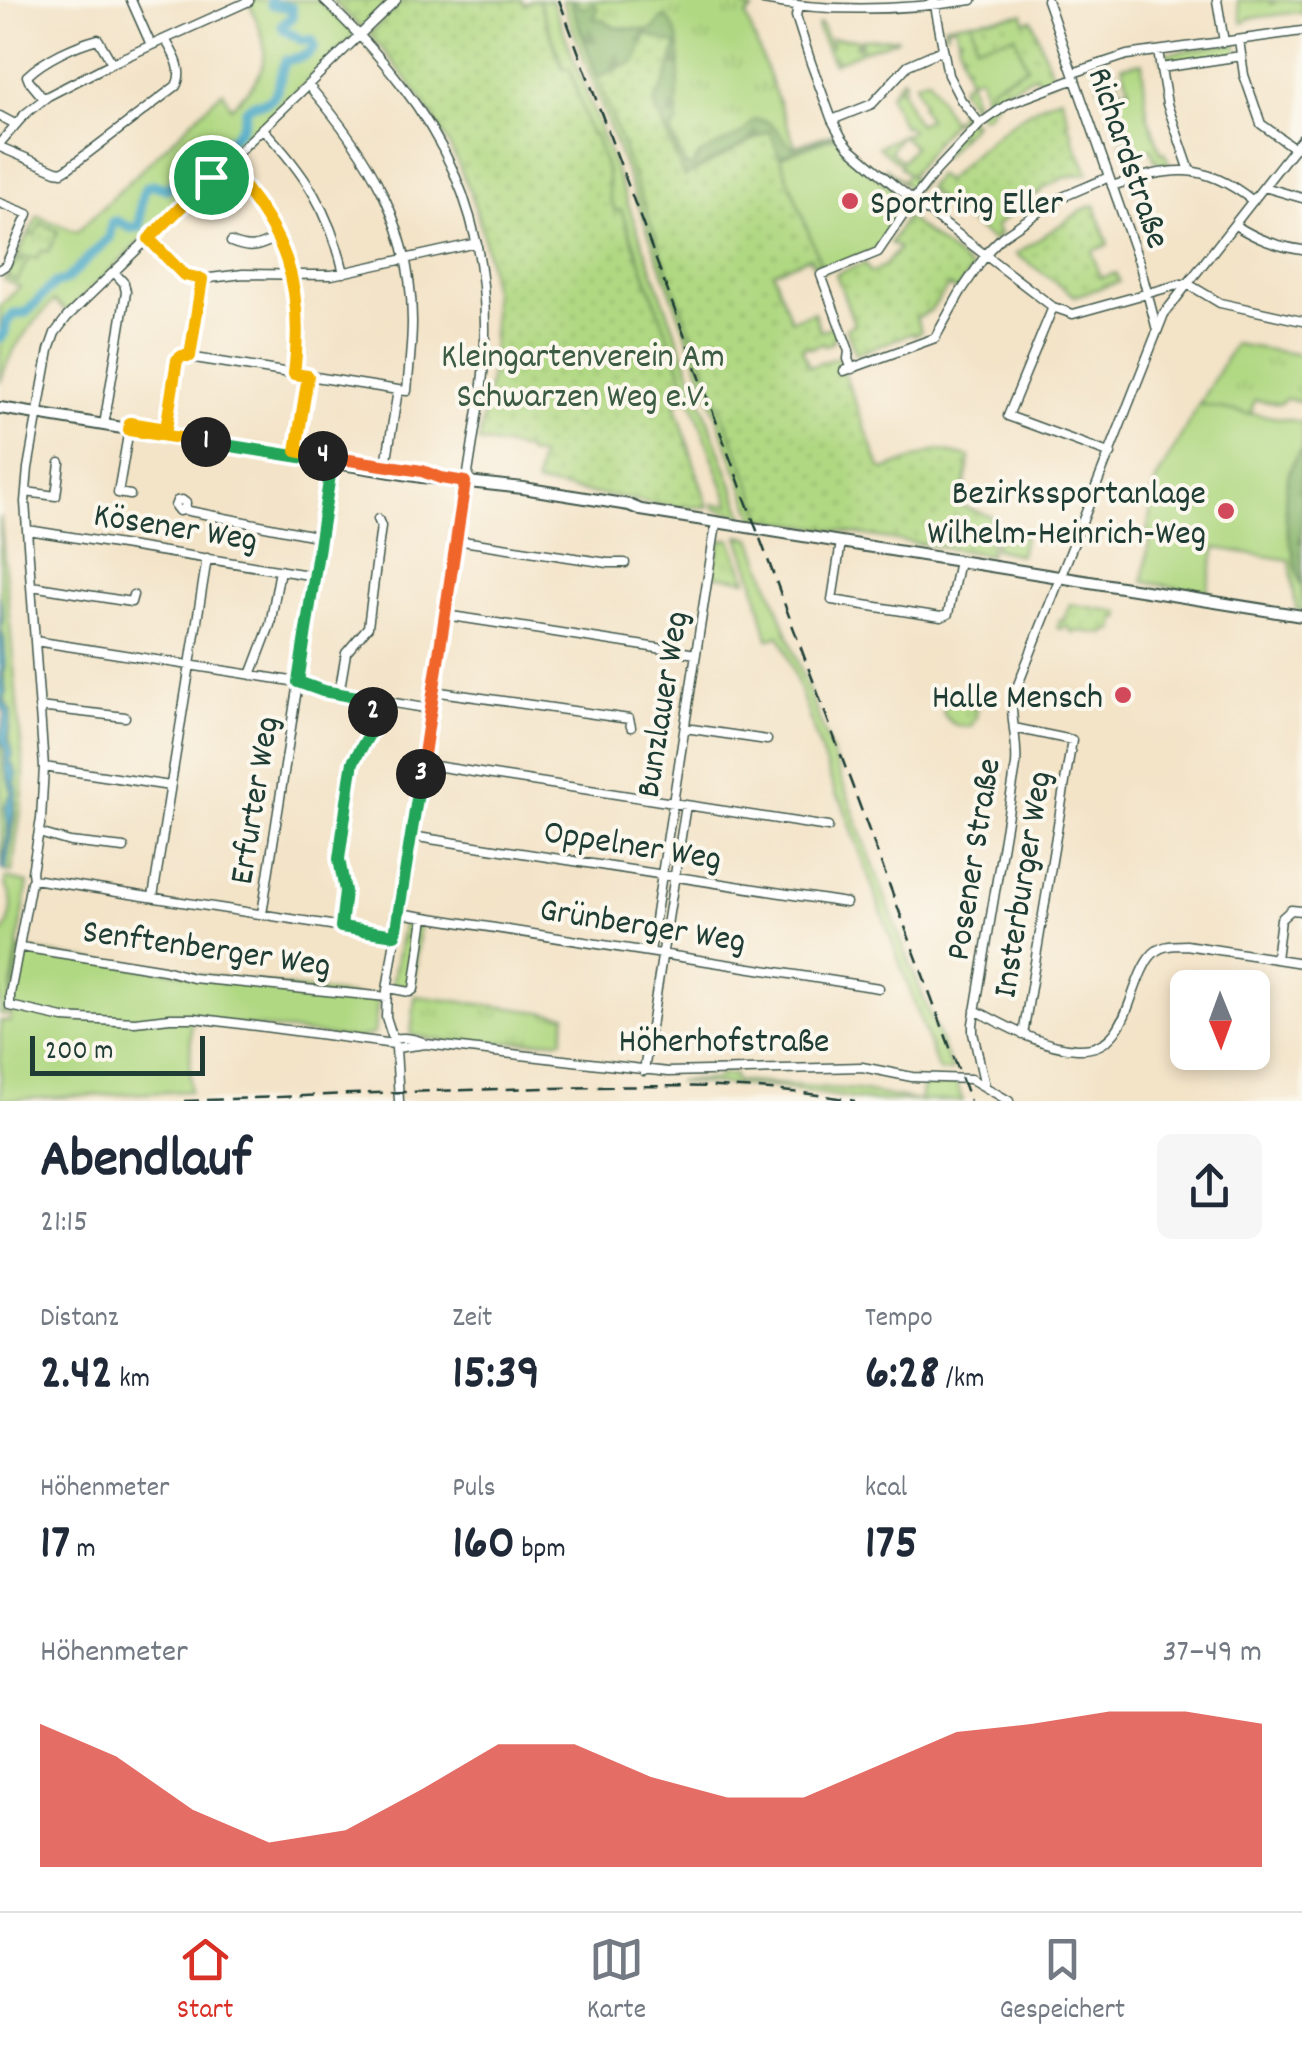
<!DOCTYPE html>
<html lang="de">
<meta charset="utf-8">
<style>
:root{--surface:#fff;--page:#f6f6f7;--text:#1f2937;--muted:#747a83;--line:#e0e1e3;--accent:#d93025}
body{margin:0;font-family:Dekko,sans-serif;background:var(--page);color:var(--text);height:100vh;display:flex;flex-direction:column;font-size:38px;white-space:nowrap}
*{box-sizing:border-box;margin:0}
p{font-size:32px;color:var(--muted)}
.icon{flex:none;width:55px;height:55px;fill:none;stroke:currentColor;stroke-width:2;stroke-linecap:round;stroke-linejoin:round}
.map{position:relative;height:1101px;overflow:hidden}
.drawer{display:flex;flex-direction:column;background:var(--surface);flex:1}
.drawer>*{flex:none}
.needle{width:65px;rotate:179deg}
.buttons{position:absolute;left:1170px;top:970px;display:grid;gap:20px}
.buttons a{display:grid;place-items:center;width:100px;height:100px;border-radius:15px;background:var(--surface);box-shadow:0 5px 15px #0003;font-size:50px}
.scale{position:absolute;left:30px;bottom:25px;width:175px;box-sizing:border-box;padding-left:10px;border:5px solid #1f3d34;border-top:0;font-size:28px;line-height:35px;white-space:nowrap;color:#1f3d34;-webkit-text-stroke:8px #fbf7ec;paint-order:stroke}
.pin{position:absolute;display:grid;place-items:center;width:85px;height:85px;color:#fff;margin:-42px;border:5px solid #fff;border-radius:50%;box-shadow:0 2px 10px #0007}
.km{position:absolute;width:50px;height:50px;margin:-25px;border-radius:50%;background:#222;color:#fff;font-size:28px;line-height:50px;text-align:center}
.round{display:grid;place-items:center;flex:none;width:105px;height:105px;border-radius:15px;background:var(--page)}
.summary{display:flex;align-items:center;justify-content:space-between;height:170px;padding:0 40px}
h1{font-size:55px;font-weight:700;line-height:75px}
.metrics{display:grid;grid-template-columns:repeat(3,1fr);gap:15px;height:170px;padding:10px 40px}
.metrics div{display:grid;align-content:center}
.metrics b{font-size:50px;font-weight:700}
.metrics small{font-size:28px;font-weight:400}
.metrics p{font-size:28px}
.chart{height:280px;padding:20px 40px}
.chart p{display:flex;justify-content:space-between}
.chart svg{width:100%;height:180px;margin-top:10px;fill:var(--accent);opacity:.7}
.tabs{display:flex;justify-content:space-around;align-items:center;height:140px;border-top:2px solid var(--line);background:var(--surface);font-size:28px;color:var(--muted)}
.tabs a{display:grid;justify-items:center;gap:5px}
.tabs .on{color:var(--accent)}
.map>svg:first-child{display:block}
.grass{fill:#b0d882;stroke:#688a5b;stroke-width:2.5}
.forest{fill:url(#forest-firs);stroke:#567a52;stroke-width:2.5}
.park{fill:url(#park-tufts);stroke:#688a5b;stroke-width:2.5}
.garden{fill:url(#garden-dots);stroke:#688a5b;stroke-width:2.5}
.water{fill:#47a7c6;stroke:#33727d;stroke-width:2.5}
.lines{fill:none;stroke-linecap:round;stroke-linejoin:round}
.river{stroke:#47a7c6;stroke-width:10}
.minor-casing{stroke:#3f564a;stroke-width:11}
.major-casing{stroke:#3f564a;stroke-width:14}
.minor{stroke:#fff;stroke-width:8}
.major{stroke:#fff;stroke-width:10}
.rail{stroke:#1f3d34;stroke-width:2.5;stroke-dasharray:15 8;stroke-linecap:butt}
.split-1-casing{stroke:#fff;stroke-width:20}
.split-2-casing{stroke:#fff;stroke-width:20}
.split-3-casing{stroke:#fff;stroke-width:20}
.split-4-casing{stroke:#fff;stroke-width:20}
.split-5-casing{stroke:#fff;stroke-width:20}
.split-1{stroke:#f5b400;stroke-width:12}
.split-2{stroke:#22a559;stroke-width:12}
.split-3{stroke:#22a559;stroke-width:12}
.split-4{stroke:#f0652b;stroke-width:12}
.split-5{stroke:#f5b400;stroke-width:12}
.poi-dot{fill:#d1495b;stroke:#fbf7ec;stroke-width:4}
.labels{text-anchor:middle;stroke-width:8;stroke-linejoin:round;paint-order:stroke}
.street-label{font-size:35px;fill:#1f3d34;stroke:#fbf7ec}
.poi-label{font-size:35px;fill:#1f3d34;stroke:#fbf7ec;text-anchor:end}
.park-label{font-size:35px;fill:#3c5c44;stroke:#fbf7ec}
</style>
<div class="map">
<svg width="1302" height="1101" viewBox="0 0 1302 1101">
<defs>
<pattern id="forest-firs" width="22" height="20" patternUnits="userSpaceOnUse" patternTransform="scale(2.5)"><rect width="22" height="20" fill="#8cb870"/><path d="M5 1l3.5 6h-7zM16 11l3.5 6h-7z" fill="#72975d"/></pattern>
<pattern id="park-tufts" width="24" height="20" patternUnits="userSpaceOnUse" patternTransform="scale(2.5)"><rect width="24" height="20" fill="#b0d882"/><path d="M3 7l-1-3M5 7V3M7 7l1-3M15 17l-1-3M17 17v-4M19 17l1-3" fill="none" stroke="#97ba71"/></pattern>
<pattern id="garden-dots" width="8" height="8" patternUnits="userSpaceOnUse" patternTransform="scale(2.5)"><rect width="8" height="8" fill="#b0d882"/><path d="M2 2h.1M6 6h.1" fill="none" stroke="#97ba71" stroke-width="1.8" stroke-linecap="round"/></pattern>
</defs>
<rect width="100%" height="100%" fill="#fbf7ec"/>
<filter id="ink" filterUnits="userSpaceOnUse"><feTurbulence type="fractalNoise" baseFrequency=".01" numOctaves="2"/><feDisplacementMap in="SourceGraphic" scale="20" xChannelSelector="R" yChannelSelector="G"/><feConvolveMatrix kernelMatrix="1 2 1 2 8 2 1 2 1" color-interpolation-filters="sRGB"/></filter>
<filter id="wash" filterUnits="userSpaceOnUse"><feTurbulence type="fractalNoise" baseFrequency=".0048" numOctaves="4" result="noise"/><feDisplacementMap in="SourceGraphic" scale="40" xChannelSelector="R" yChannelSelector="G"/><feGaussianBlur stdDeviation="2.25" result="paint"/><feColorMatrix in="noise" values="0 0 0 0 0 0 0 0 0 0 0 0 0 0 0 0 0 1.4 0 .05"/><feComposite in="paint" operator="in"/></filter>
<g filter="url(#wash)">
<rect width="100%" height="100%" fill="#f3e3c7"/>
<path class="grass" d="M248,0H318L353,32V37L67,312L54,301C30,326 9,349 0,383V306L20,287L4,280L38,216L77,232L223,91L231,107C275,68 270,49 248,0Z
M538,0H552L744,516L714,508L713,504L730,505L632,238L621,210L615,212L610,199L607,172L590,134L570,70L564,68Z
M562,0H570L597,77L764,519H755Z
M1237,0H1270L1271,4L1274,3V0H1302V14L1298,12L1247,19L1246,22L1242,23Z
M972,21L977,44L1015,35L1027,67L1001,80L989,91L996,104L989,108L990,112L983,117L980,116L960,88L963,87L962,84L970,81L975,107L984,106L983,100L985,99L980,76L968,79L965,68L967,65H964L961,52L964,51L961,50L958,40L961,37H958L955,25L946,27L947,33H945L944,25Z
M821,24L831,49L832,38L857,39L859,43L856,44V47L861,48V39L897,38V40L862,51L837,62L833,54L836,63L833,64L818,29V25Z
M1236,43L1238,54L1164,65L1161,54Z
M903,78L905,81L902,84L904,89L902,90C908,103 911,115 918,124L928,119L921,106L923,104L915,83L928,78L951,121L961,115L959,110L962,108L971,119L968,121L970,123H974L962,136L958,133L961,137L943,157L939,153L961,126L954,120L936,141L934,140L935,143L910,176L916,183L921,178L923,180L918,187L915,185L914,191L885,170L886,168L902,181L908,174L900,167L901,165L878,147L900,136L890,151L902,161L914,146L902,136L909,133L911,130L906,125L903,127L889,95L895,87L897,89L899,88L897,84Z
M835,136L853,158L902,197L905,205L877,250L823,271L780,157Z
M1199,404L1302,422V611L1296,610L1290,560L1216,548L1207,592L1143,582L1149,541L1146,540L1155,483Z
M0,516L24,777L21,811L12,872L6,871C9,845 20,808 14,784L16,782V773L10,760L13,755L8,740L11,712L3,699L6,692L3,675L5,662L4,642L0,629L3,618L0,596Z
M739,536L752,538L907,956L952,1071L939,1072L842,802L836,795L785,647L779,635L768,639L754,581Z
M0,739L5,749V768L12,792L7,803L8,828L2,870Z
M6,878L28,883L7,1015L0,1014V937C9,926 15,908 10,895C4,879 5,896 6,878Z
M19,949L108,963L378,999L374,1034L355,1039L191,1019L190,1091L1,1100L0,1021L10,1022Z
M719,1075H734L735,1081L857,1090L919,1101H869L776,1087L676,1082L718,1079Z
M923,1083H956L963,1101H920Z"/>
<path class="forest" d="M570,0H575L578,5L594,2L598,9L594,18L604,20L614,27L624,29H653L662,18L668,17C691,46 673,89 678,123L672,129C672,140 681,154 685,165L692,167C704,142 735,142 754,120C776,118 778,136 793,147L833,133L835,136L780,157L769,131L683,177L654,103L665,82L677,45L597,77Z
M1302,449V587C1295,574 1296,562 1292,548C1283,519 1280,473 1302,449Z"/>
<path class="park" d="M575,0H746L745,8L753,10L746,16L795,145L791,146C778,134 775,118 754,120L743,133L699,155L692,167L685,165L671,132L678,123C673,89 691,46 667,17L662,18L653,29L648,30L614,27L604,20L594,19L598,9L594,3L584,8L577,5Z
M1142,62L1147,114L1161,153L1165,152L1170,166L1155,161L1151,149L1129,156L1123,150L1121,143L1132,138L1129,131L1118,135L1114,123L1120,122L1118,115L1112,118L1108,106L1119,102L1117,94L1105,98L1098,84L1100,82L1098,74L1114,69L1121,90L1129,88L1122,66Z
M41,223L58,231L48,252L42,250L37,259L29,257L17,281L7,276L17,259L22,261L24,257L18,253L30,233L35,235Z
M1234,344L1302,355V401L1286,399L1279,404L1255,400L1250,414L1199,404Z
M999,526L1025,533L1020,555L994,549Z
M731,539L747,580L712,575L721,540Z
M962,701L977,709L976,718L971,726C957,727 951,725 943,713L946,703Z
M404,920L420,921L414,987L392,985Z
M415,996L566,1015L562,1040L461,1044L411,1035Z"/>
<path class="garden" d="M331,0H391L364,26H359Z
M404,0H521L525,4L532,0H538L563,68L570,69L590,134L595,135L607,172L610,199L615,211L621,210L691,397L675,403L708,507H676L536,484L540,456L527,454V450L479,442C483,417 489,392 491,367C505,236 456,128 369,34Z
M1023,14L1025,21L1032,20L1054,79L1040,84L1036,75L992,96L990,87L1027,67L1015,36L976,45L972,21Z
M646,34L677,45L665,83L654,103L684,177L770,131L820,262L813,265L810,257L773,272L791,320L814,312L820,331L835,325L839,334L833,337V342L825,346L823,343L811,348L808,346L802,348L809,367L838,357L880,467L884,470L937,450L970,457L961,506L996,518L989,555L764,519L678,298L597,77L635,62Z
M1061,97L1069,121L1067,122L1073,134L1072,136L1088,173L1066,177L1042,189V191L1005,214L1007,217L995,227L1000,234L993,241L929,192L931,190L927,188L937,175L945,181C977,150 1021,109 1061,97Z
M1095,205L1108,245L1092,251L1100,278L1116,273L1119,282L1075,296L1016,254L1086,208Z
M906,217L972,269L957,291L949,286L929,312L926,311L925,314L916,318L921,332L915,335L913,333L856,354L846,328L854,324L836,274L865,263L870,273L884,266L899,248L890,243Z
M1070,604L1121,612L1120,619H1116L1114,631L1107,630L1106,634L1077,631L1076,633L1070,631V628L1063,627L1062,629L1057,628L1059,620L1063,621Z"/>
<path class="water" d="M0,596L3,618L0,629L4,638L5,662L3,675L6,692L3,699L11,712L8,738L13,755L10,759L17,775L14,784L17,787L6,871L2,870L8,828L5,807L12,792L5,768V749L0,739L5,713L0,706Z"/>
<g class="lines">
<path class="river" d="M0,338L4,334L7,321L13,315L27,312L55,283L66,280L110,237L112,222L116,221L131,228L140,227C141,213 139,201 146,187L154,185L167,189L174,182L187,177V154L191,145L199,141L216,147C232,140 245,128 246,110C256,99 258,107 269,100C281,92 279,72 286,60C298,58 308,58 314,47L312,40H302L284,30L282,25L292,17V8L271,4V0"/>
</g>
</g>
<g filter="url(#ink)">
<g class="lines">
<defs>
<path id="minor" d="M131,0L151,45
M324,0C441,111 500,219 482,384L387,990L386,1017L396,1048L399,1101
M763,0C831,13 903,10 972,0
M934,0L948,75L961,100L980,124
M1047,0L1139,262L1157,330
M1217,0L1224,42
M798,6L796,16L811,63L832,120L842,138L850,148L895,186L1053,307L1073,314L1181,284H1188
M1239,40L1244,75L1261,124L1294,148
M1158,51L1167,104L1190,171
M1161,68L1241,56
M1073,73L1127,55L1302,31
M308,85C369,155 412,226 412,321C412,345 409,368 407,391L398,390L385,471
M44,99L29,81L27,76C45,59 75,45 98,39L112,63
M0,116L15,124
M832,120L872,104L908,65L942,50
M262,128C305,173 330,212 344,273
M0,143L25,114L48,96L112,63L249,1
M0,147L56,171L62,172L67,169L176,86C185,70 173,53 165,39
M224,164C286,231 305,284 295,374
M1112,186C1170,167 1202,160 1253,201
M1264,187L1302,198
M0,203L28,214L6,265L0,269
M1235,225C1257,239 1276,246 1302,250
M149,239L184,275L202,279L243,274L332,275L477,243
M231,242C253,251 258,246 279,237
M1188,284L1220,303L1302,321
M1053,307L1008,416L1111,454
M190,356L202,279
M852,369L848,359L849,351L821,275L878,252L914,199L936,171L980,124L1008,104L1075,79
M844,371L935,338L960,293L989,250L1003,236L1058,199L1109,177
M104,425L126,292L124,283L114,272
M166,435L177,360L182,356L398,390
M295,456L308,376
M26,492L56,496L60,463
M130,495L118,493L130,423
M184,510L186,503L182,500L177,501L175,506L179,511L184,510L321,537
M28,530L315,576
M456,540L608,563H625
M841,542L832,600L941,617L948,614L959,561
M32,586L131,602L133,595
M445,615L696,654
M35,641L291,681L339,694L431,709
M251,675L270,625L280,570
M433,691L629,719L631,727
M339,694L346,653L368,627L381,526L378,519
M39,707L125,717
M685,728L767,740
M1014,728L1072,740L1023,1035
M422,764L828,827
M44,767L170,786
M39,833L70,842L124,848
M411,836L846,903
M33,879L395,935
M153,897L207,558
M399,913L879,988
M262,914L333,457
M341,927L345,891L339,859L346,807L353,762L369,733L374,700
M21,947L164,970L193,978L387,997
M650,952L716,524
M1276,959L1281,919L1291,910L1302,911
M388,988L410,992L414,989L424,917
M975,1010C1006,1026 1041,1047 1077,1049C1130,1052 1127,987 1150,957C1159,945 1172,945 1186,945L1302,963
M393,1039C404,1037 416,1038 426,1044L668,1072L862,1067L912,1077L971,1079L1009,1101
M394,1044L195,1018H170L135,1022L63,1018L10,1006V994L31,882L33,879L32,872L41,819L44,767L25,502L28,468L49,350L55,333L67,317L396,0
M396,1048L426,1044
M644,1071L686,805
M985,1086L973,1033V1024L1016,765C1018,743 1011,722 1012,700L1164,314L1302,138"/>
<path id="major" d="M0,408L422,477L523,488L629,505L641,510L1302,616"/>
</defs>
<use href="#minor" class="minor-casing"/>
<use href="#major" class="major-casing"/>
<use href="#minor" class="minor"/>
<use href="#major" class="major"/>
<path class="rail" d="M559,0L970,1101
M184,1101C306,1096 428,1090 551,1088C653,1086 754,1082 855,1101"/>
</g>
</g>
<g class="lines" filter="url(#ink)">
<defs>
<path id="split-1" d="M206,442L129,430L130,423L166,429L177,360L182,356H190L202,279L184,275L149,239L211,177"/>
<path id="split-2" d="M206,442L332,462L298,682L323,691L374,700L373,712"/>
<path id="split-3" d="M373,712L370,733L353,762L350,780L339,859L345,891L341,927L395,935L421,774"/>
<path id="split-4" d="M323,456L422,471L441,478L465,482L421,774"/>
<path id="split-5" d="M211,177L224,164C286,231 305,283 294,374L308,376L296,451L323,456"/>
</defs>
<use href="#split-1" class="split-1-casing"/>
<use href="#split-2" class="split-2-casing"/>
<use href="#split-3" class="split-3-casing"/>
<use href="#split-4" class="split-4-casing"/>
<use href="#split-5" class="split-5-casing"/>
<use href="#split-1" class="split-1"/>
<use href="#split-2" class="split-2"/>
<use href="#split-3" class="split-3"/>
<use href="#split-4" class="split-4"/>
<use href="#split-5" class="split-5"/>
</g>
<g class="poi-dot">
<circle cx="850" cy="201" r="10"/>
<circle cx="1226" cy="511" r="10"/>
<circle cx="1123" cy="695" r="10"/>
</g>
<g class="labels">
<g class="street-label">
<text transform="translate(1131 157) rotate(71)" y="12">Richardstraße</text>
<text transform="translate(176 525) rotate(9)" y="12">Kösener Weg</text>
<text transform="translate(660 704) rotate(-81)" y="12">Bunzlauer Weg</text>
<text transform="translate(252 800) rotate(-81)" y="12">Erfurter Weg</text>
<text transform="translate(633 843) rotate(9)" y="12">Oppelner Weg</text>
<text transform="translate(971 859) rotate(-81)" y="12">Posener Straße</text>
<text transform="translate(1020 884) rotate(-81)" y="12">Insterburger Weg</text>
<text transform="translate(643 923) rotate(9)" y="12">Grünberger Weg</text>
<text transform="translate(207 946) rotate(8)" y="12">Senftenberger Weg</text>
<text x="724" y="1051">Höherhofstraße</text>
</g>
<g class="poi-label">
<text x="870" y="213" text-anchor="start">Sportring Eller</text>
<text x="1206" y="503">Bezirkssportanlage<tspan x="1206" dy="40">Wilhelm-Heinrich-Weg</tspan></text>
<text x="1103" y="707">Halle Mensch</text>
</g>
<g class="park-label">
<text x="583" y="366">Kleingartenverein Am<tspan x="583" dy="40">Schwarzen Weg e.V.</tspan></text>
</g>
</g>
</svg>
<div class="buttons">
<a><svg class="needle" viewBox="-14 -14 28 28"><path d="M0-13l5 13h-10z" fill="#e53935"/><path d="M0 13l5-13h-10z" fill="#747a83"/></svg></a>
</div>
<div class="scale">200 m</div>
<div class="pin" style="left:211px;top:177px;background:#1e9e55"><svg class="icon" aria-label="arrive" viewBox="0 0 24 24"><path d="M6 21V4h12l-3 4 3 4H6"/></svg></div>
<b class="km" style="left:206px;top:442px">1</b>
<b class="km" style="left:373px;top:712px">2</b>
<b class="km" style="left:421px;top:774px">3</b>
<b class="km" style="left:323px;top:456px">4</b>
</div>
<section class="drawer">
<div class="summary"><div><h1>Abendlauf</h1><p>21:15</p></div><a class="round"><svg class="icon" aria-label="share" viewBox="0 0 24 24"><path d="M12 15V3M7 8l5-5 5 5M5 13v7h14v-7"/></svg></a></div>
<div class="metrics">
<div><p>Distanz</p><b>2.42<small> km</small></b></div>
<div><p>Zeit</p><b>15:39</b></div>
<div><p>Tempo</p><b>6:28<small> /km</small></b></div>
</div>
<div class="metrics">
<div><p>Höhenmeter</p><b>17<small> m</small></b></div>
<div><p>Puls</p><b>160<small> bpm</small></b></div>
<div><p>kcal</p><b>175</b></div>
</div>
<div class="chart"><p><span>Höhenmeter</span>37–49 m</p>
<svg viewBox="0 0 160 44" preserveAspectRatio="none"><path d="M0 44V9L10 17L20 30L30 38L40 35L50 25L60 14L70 14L80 22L90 27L100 27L110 19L120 11L130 9L140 6L150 6L160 9V44z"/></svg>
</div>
</section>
<nav class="tabs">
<a class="on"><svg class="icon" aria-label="home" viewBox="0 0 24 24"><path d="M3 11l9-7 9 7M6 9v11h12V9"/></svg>Start</a>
<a><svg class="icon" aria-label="map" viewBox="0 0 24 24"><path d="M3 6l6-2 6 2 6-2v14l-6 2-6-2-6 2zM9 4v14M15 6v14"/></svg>Karte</a>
<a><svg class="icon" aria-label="saved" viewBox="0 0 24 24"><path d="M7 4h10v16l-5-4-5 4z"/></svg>Gespeichert</a>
</nav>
